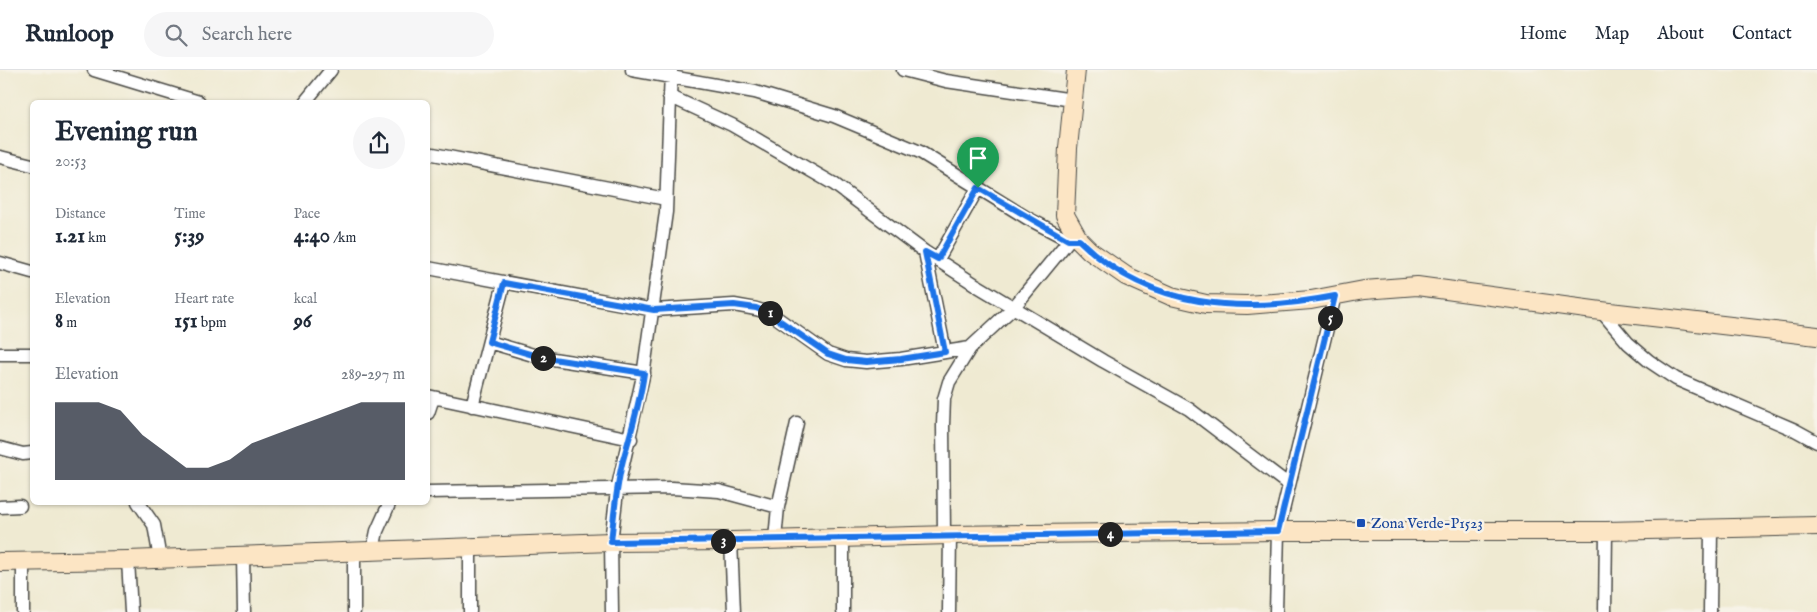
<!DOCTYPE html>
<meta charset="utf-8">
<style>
:root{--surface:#fff;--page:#f6f6f7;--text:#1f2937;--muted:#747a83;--line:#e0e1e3;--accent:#111827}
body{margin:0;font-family:"IM FELL English",serif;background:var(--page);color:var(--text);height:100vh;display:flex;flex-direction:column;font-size:19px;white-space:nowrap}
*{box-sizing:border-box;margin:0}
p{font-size:16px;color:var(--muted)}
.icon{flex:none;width:28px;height:28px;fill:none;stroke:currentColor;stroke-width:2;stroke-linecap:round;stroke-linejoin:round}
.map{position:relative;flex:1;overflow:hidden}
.panel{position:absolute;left:30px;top:30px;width:400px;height:405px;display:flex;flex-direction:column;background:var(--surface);border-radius:8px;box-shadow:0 1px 4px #0004}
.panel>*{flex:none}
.pin{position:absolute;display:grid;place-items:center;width:42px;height:42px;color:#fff;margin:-51px -21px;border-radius:50% 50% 50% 0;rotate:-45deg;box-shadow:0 0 5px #0007}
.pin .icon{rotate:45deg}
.km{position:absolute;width:25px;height:25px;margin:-12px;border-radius:50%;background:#222;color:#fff;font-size:14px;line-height:25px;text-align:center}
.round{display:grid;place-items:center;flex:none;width:52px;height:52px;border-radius:26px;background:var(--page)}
.summary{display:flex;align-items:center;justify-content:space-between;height:85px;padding:0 25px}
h1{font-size:28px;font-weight:700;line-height:38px}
.figures{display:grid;grid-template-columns:repeat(3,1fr);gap:8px;height:85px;padding:5px 25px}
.figures div{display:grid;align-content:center}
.figures b{font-size:21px;font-weight:700}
.figures small{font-size:14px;font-weight:400}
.figures p{font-size:14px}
.chart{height:140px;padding:10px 25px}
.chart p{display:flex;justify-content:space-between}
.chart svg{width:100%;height:90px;margin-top:5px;fill:var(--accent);opacity:.7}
header{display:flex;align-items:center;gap:30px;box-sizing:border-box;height:70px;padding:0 25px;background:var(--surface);border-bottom:1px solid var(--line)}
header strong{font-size:24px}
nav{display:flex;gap:28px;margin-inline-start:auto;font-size:18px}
.search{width:350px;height:45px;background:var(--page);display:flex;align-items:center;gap:12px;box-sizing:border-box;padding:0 18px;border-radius:28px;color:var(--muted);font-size:19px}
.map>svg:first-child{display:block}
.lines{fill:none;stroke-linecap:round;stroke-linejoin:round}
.street-casing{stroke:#484844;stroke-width:15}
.secondary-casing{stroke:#484844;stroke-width:20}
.street{stroke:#fff;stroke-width:12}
.secondary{stroke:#fce5c4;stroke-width:18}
.route-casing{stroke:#fff;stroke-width:10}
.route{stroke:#1a73e8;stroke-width:6}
.transit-dot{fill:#1a4fb4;stroke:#f7f3e8;stroke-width:2}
.labels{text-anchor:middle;stroke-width:5;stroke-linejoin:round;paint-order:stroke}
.transit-label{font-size:15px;fill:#164399;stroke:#f7f3e8;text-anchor:start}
</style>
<header>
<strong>Runloop</strong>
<div class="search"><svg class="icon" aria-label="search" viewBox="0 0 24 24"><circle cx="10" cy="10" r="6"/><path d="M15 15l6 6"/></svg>Search here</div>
<nav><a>Home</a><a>Map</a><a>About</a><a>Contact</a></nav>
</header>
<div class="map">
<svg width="1817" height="542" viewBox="0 0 1817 542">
<rect width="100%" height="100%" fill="#f7f3e8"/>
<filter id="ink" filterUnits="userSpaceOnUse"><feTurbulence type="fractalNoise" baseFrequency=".02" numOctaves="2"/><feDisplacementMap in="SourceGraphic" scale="10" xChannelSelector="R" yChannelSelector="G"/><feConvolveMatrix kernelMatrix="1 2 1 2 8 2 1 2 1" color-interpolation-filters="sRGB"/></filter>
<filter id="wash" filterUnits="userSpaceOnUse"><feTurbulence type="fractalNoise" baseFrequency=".0096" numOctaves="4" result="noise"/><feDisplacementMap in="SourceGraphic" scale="20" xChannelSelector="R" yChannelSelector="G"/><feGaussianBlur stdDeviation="1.12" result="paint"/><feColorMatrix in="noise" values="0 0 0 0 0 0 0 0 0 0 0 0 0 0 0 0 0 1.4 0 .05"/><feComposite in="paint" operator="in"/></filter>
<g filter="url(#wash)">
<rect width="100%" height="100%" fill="#efead2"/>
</g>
<g filter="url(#ink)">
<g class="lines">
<defs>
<path id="street" d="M94,0L199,32
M632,0L755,22L834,46L920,82L1027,148L1069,170H1079
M903,0L946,11L1073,30
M669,26L732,55L834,114L925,182L976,215L1103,291L1189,339L1289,415
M305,32L331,0
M428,83L666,129
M0,87L32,95
M925,182L945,282
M938,189L978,118
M0,193L32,202
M428,198L654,240L734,235L756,239L770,243L828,284L846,290L866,292L901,289L970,278
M1601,241L1628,273L1649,291L1676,309L1795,360L1817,372
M489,272L540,287L644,303
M0,284H32
M428,326L631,369
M472,336L504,213
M428,343L433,328
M0,378L23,384L32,383
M428,422L672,418L719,421L778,437L775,469
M138,432L154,455L160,489
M0,437L20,436
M778,437L797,353
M944,465L943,355L944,329L949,312L970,278L1014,237L1069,170
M843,467V542
M731,471L734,542
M470,477V542
M373,480L377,461L390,432
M354,482V542
M243,486L244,542
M128,490L131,542
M23,491V542
M612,542L611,472L617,421L643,306L666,142L671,0
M949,542L950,465
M1276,542L1278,461L1335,225
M1605,542L1606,461
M1710,542L1711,459"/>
<path id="secondary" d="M1076,0L1068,78L1065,145L1079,170L1090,181L1126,206L1171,226L1206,234L1247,235L1311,230L1364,220L1417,216L1601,241L1817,266
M0,492L128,490L611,472L731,471L950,465L1278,461H1606L1817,456"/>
</defs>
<use href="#street" class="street-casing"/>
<use href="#secondary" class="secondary-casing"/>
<use href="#street" class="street"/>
<use href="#secondary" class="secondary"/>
</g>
</g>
<g class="lines" filter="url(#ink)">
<defs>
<path id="route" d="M978,118L1068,170H1079C1150,240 1243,244 1335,226L1278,461L611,472C614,445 616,417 623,390C631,362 640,333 644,303L540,287L489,272L504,213L654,240L734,235L756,238L770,244L828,284L846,290L866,292L901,289L945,282L925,182L938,189Z"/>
</defs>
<use href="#route" class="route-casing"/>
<use href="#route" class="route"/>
</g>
<rect class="transit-dot" x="1356" y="448" width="10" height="10" rx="2.5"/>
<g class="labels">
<g class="transit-label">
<text x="1371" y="458">Zona Verde-P1523</text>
</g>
</g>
</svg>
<div class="pin" style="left:978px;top:118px;background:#1e9e55"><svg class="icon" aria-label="arrive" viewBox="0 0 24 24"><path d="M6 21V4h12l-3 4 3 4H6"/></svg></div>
<b class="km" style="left:770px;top:243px">1</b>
<b class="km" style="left:543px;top:288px">2</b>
<b class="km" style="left:723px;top:471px">3</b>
<b class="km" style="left:1110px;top:464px">4</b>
<b class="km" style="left:1330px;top:248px">5</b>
<section class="panel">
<div class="summary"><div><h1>Evening run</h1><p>20:53</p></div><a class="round"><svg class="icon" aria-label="share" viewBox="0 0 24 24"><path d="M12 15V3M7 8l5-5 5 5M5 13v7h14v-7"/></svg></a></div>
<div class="figures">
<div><p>Distance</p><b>1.21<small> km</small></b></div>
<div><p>Time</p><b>5:39</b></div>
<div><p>Pace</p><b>4:40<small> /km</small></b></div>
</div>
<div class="figures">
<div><p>Elevation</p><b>8<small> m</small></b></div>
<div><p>Heart rate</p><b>151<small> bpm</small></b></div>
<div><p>kcal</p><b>96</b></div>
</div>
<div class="chart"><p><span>Elevation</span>289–297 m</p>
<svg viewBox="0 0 160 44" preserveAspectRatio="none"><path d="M0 44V6L10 6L20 6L30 10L40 22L50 30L60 38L70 38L80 34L90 26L100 22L110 18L120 14L130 10L140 6L150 6L160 6V44z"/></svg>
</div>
</section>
</div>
